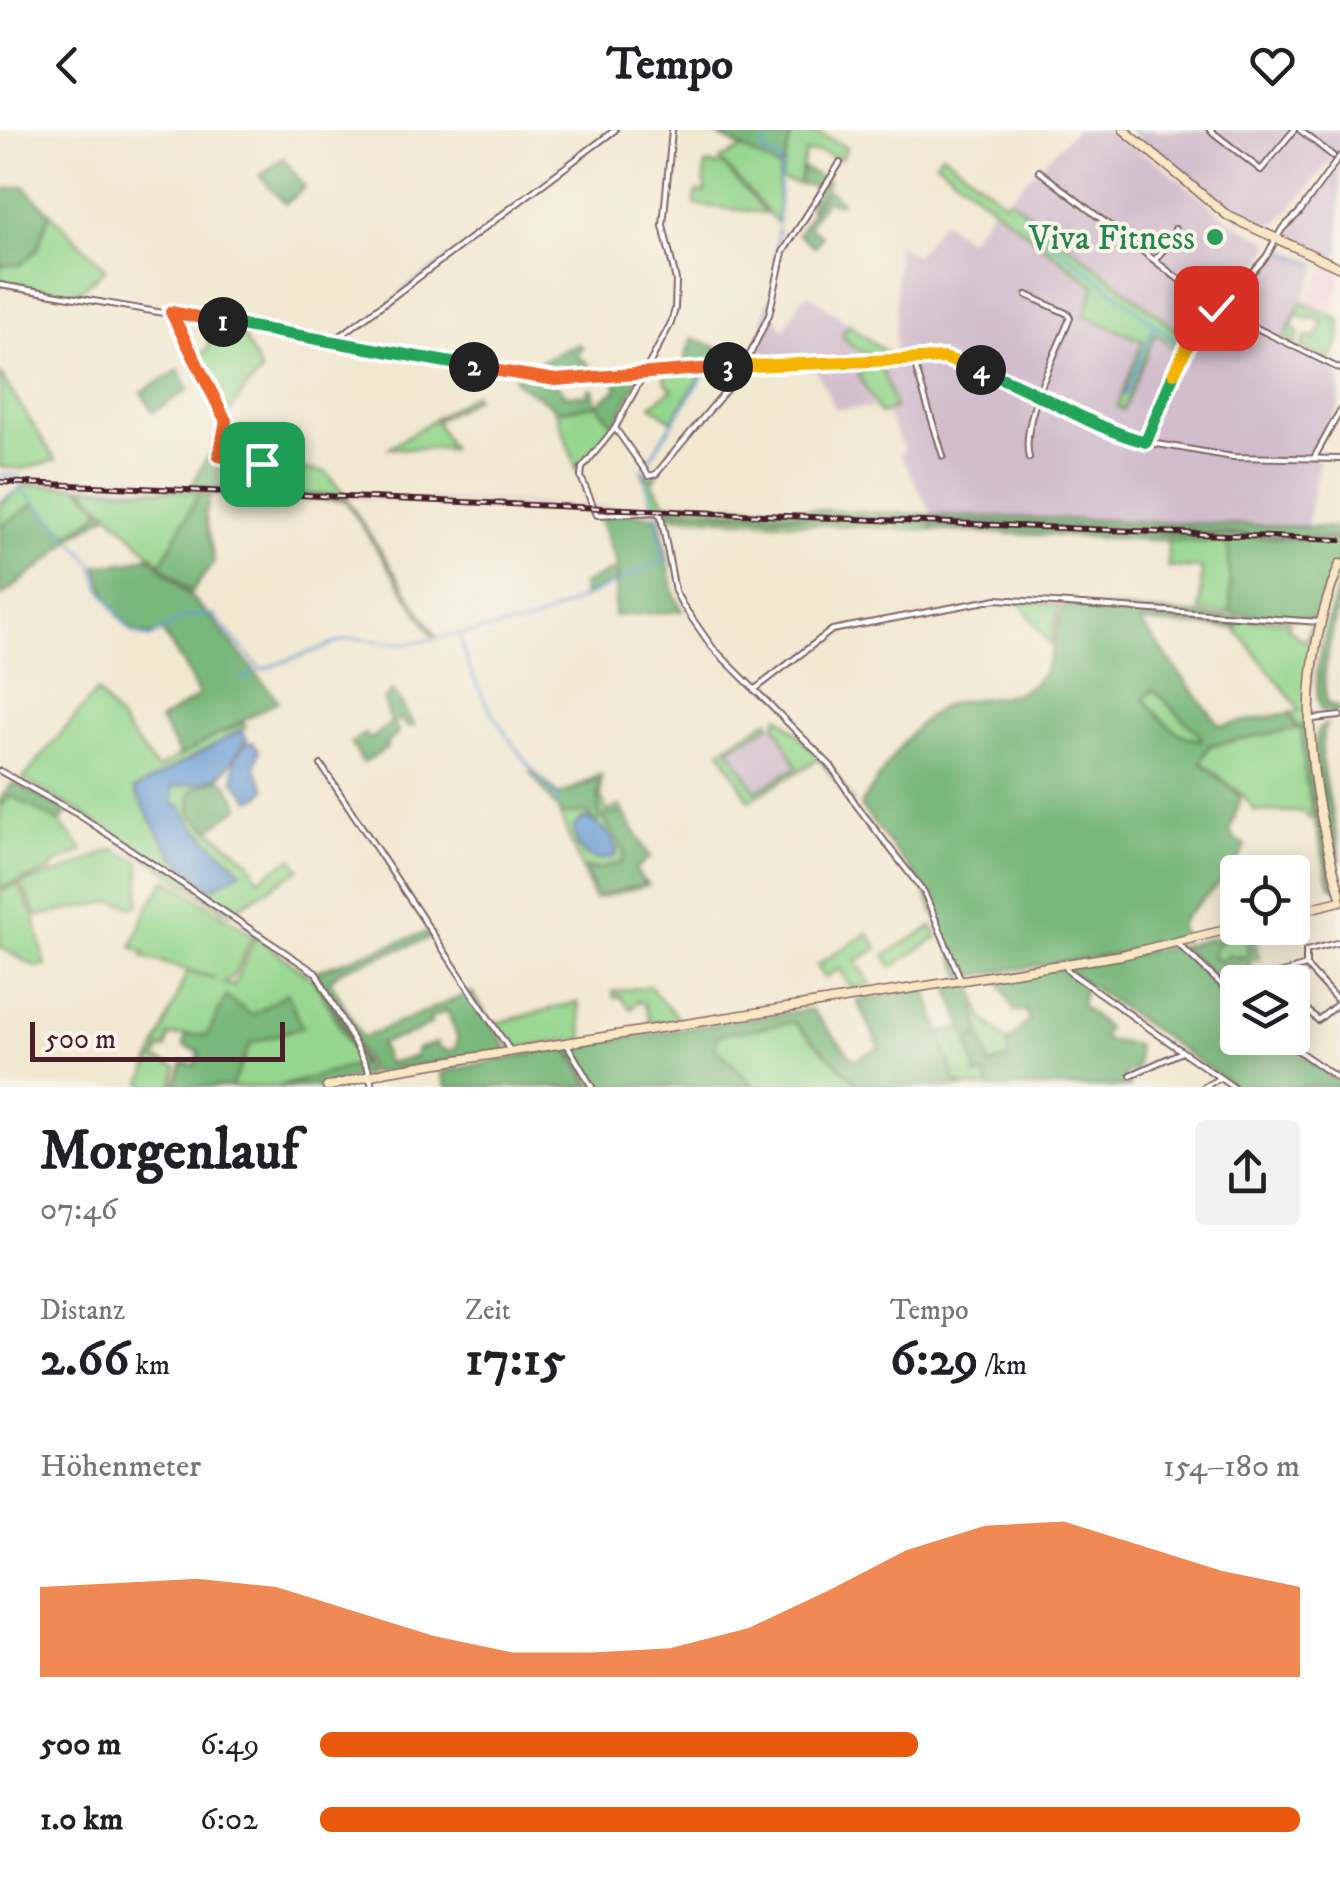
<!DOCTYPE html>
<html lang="de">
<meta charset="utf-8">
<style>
:root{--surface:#fff;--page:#f2f2f2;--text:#202124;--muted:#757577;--accent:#ea580c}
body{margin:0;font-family:"IM FELL DW Pica",serif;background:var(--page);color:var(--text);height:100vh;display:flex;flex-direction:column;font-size:38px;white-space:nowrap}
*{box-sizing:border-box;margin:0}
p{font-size:32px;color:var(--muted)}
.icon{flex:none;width:55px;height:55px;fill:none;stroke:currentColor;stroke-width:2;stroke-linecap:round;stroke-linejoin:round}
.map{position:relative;height:957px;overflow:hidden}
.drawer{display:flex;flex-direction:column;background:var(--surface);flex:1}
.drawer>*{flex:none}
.controls{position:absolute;left:1220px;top:725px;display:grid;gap:20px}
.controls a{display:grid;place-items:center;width:90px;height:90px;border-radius:10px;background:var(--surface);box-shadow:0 5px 25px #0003;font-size:50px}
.scale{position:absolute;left:30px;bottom:25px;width:255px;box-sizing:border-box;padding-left:10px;border:5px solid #4a1f2b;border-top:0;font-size:28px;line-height:35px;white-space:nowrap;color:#4a1f2b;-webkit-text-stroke:8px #f7f3e8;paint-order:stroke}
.pin{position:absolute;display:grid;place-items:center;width:85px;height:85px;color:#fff;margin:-42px;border-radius:20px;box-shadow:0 5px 15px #0006}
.km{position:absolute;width:50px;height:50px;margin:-25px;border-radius:50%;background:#222;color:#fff;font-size:28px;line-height:50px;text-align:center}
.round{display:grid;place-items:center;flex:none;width:105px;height:105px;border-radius:10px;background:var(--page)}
.summary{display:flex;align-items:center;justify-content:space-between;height:170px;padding:0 40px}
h1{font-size:55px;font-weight:700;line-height:75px}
.stats{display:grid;grid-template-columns:repeat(3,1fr);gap:15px;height:170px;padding:10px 40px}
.stats div{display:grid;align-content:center}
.stats b{font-size:50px;font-weight:700}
.stats small{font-size:28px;font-weight:400}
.stats p{font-size:28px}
.chart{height:280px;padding:20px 40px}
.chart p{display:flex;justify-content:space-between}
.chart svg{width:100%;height:180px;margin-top:10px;fill:var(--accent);opacity:.7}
ul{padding:0 40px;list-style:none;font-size:32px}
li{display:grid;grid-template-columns:160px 120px 1fr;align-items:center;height:75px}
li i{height:25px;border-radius:12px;background:var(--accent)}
header{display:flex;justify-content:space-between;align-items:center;height:130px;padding:0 40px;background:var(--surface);font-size:45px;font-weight:700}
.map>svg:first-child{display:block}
.built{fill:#f5cfdb}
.industrial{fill:#d1bdcc}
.green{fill:#96d78f;stroke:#707b5d;stroke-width:2.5;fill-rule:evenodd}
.forest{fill:#78b87a;stroke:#616c52;stroke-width:2.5;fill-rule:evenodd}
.water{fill:#699dd5;stroke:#5a5e80;stroke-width:2.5}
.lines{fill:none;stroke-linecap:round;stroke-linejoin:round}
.stream{stroke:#699dd5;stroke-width:2.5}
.street-casing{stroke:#846565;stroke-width:8}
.secondary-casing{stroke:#846565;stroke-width:11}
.street{stroke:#fff;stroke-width:4}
.secondary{stroke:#f9e7c3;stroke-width:8}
.rail-casing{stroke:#4a1f2b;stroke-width:6}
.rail{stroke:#f7f3e8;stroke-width:2.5;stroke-dasharray:8;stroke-linecap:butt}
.split-1-casing{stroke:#fff;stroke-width:20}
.split-2-casing{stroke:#fff;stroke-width:20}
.split-3-casing{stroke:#fff;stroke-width:20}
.split-4-casing{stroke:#fff;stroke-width:20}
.split-5-casing{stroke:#fff;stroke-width:20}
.split-6-casing{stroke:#fff;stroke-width:20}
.split-1{stroke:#f0652b;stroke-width:12}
.split-2{stroke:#22a559;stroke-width:12}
.split-3{stroke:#f0652b;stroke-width:12}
.split-4{stroke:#f5b400;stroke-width:12}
.split-5{stroke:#22a559;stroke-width:12}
.split-6{stroke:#f5b400;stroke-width:12}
.leisure-dot{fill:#2e9e5b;stroke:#f7f3e8;stroke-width:4}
.labels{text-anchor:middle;stroke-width:8;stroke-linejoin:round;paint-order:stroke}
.leisure-label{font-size:35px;fill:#27864d;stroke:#f7f3e8;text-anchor:end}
</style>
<header><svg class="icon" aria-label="back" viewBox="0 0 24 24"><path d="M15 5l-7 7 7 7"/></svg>Tempo<svg class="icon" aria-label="heart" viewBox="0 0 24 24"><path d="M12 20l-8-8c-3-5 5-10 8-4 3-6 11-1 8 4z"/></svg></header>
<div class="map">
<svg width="1340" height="957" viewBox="0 0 1340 957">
<rect width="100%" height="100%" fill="#f7f3e8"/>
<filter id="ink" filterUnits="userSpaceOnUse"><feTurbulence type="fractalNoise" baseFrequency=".01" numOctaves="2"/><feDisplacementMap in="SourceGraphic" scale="20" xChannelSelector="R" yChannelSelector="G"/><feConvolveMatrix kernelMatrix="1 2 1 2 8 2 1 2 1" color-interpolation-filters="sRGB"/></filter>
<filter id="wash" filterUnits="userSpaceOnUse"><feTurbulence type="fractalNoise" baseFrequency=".0048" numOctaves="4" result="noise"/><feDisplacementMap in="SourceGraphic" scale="40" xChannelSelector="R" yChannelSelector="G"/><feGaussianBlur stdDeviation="2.25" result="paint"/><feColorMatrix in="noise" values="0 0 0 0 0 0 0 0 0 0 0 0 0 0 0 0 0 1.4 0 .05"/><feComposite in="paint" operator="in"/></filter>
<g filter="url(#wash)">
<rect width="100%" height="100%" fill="#f1e8d0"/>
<path class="built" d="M1328,135L1340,142V155L1326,183L1301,172L1314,160Z"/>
<path class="industrial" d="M1075,0H1104L1160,34L1229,90L1268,111L1269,118L1265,127L1189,210L1009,68Z
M1145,0H1340V17L1296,74L1277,92L1262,97L1232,81L1141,5Z
M1340,36V120L1333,129L1291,110L1289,105Z
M994,76L1096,156L1085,186L1144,211L1118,276L1124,279L1155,202L1186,225L1281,117L1320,134L1282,215L1340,243V274L1309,323L1319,331L1307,397L932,385L900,324L904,320L885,281L895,278L880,232L941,230L943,225L895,226L897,113L915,126L943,90L968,110Z
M808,163L849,194L842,205L861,228L753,233L751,229L765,202L771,181L784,200L802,167L804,169Z
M858,233L862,242L858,245L873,278L836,279L813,235Z
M0,351L1340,408V411L0,353Z
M775,593L797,637L756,662L728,618Z"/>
<path class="green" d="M792,0H810L847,17L841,29L819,22L806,23L798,54L781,50Z
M743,18L779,38L778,93L720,30Z
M942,23L1005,72L1009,68L1189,210L1180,222L1155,203L1123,280L1117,277L1143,211L1084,186L1095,156L936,32Z
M705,35H723L766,83L695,75L696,62L705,63Z
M50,83L106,139L76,164L0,153V135H20L37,120Z
M1301,172L1340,190V210L1329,231L1301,217L1307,206L1315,209L1324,192L1310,187L1308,190L1298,185L1291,197L1299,202L1295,215L1284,209Z
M211,193L239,198L262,243L246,258L230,282L225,283L199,224L207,220Z
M849,194L888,224L887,226C861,225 859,224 842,205Z
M880,232L895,278L880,284L858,244L862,242L858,233Z
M704,241L672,291L651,275L672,260L665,251L664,245Z
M0,244L56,330L23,339L0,337Z
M474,264L476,268L436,291L451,319L389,318Z
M597,274L614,295L577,340L556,281Z
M284,337L326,342L345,366L279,362Z
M642,340L650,348L657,345L652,353L666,373L932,385V390L655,378Z
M26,354L79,357L100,379L97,385L68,406L35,373L0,397V375Z
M82,357L346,368L436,506H433L346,371L198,365L161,434Z
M662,381L932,393V400L669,386L664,389Z
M1168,410L1224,413L1228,417L1231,483L1200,481L1202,439L1168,437Z
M1019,471L1059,475L1050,515Z
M1235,488L1290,492L1288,498L1305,512L1311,494L1316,495L1305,592L1301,597L1306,651L1314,688H1308L1306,682L1255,681L1244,666L1201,632L1209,616L1298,597L1290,583L1298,581L1295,573L1235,498L1239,494Z
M1154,560L1198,603L1202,610C1175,608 1160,588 1143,569Z
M97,561L157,639L220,602L223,603L244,593L246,597L135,659L174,728L205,704L191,696L180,676L172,677V657L202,652L226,640L219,648L191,661V684L249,731L259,749L292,728L300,739L230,783L76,680L23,649Z
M779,586L829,635L854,674L819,629L749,670L720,620L769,590V596L729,618L756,661L797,637L775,593Z
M601,644V666L607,682L620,676L623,682L608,695L625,723L622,732L600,739L586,737L593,762L599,766L644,754L645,751L649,755L594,769L558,680L563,685L588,682L596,693L600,690L596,648L565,663ZM589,688L607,701L618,722L600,730L583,724L576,714L581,689Z
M10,665L59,692L83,720L52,736L53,740L0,758V677Z
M114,719L140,732L139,774L135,777L115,771L37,786L21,753L60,743Z
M167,749L254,805C242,820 240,847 223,853L233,857L256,806L314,850L360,934L278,957H231L251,913L302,896L252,885L207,905L169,906L166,919L161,918L156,929L177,937L172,957H147L142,953L187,842L215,848L143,827L145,822L132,817L149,775Z
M18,754L34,787L46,836L36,837L0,817V761Z
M932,797L938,807L892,837L885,825Z
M1244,800L1249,823L1221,832L1212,825L1215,817L1227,807H1237L1238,802Z
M868,803L878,818L856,831L871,854L851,858L840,839L825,848L817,835Z
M649,856L677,887L675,894L659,891L647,894L650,891L645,875L637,871L631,879L620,866L614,868L613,862Z
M578,872L584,908L515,919L496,893Z
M975,876H979L984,889L1008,912L1010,933L990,936L969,916L976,941L985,945L990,957H964L955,950L940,903L964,898Z
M794,892L861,957H755L714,916L718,905Z"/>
<path class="forest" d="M708,0H792L784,35L779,38Z
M283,28L305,57L285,74L260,46Z
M803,38L828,51L825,58L842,72L837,74L826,70L808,96L822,106L815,117L798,104L824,62L810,80L808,72L813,68V56L798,54Z
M24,56L50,83L37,120L20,135H0V60Z
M692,208L718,218L712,237H682Z
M577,214L582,217L577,226L587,233L592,241L614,244L585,247L574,241C556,251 558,250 537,245L539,232Z
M179,240L188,260L153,282L141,262Z
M514,246L555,253L566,265H587L589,259H593L596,275L556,281L550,274L516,252Z
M640,246L614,295L597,274L617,259L614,248Z
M215,321L220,330L236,332L233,359L191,358L205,330Z
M198,365H211L205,384L214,432L191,463L161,434Z
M35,373L68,405L97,386L100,379L107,385L74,406L49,430L0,467V397Z
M626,383L659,387L674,464L683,481L614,486L616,452L584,466L582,454L615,439L617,452L619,442L600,389L602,386Z
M932,385C1068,390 1204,393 1340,398V408L932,390Z
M932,393L1340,411V426L1319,489L1235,484L1231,482L1228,417L1224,413L932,400Z
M149,426L210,486L278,571L180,626L160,590L199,566L184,535L162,501C127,521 104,463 97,436L131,432Z
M1340,453C1340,494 1317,532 1327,573L1340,579L1336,583L1323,581C1306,554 1330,483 1340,453Z
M1064,475L1235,488L1239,494L1235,498L1140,492L1220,596L1290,583L1295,596L1300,597L1305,592L1314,668L1336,759L1330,756L1306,652L1301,598L1209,615L1201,632L1241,667L1230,701L1233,708L1245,715C1235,749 1200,766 1179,794L1184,809L1123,823L963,847L922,755L861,677L862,673C883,643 904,603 935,581C966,559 1019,580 1043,543C1054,528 1056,494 1064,475ZM1153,560L1198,603L1201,610C1175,608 1160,587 1144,569Z
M393,560L414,596L407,597L401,589L395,592L398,603L386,614L387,618L363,633L351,613L364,604L371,609L391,593L384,570Z
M1327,594C1309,627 1340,695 1340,733C1326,702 1308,632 1318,600Z
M534,642L559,665L601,649L598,665L600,690L592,692L588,682L562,685L531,643Z
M219,648L228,655L240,677L210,699L191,684L190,661Z
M13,653L70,680L59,692L10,665L0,677V669Z
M623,682L650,727L635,739L645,754L598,766L593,762L592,753L583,739H600L622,732L625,723L603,687Z
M1252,798L1259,829L1248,832L1253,852H1248L1246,842L1230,834L1222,839L1237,858V869L1181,816L1238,802V807C1227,807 1215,812 1212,825L1220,832L1230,824L1239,828L1249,823L1244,800Z
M430,801L433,807L343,839L330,850L362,908L472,862L508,920L372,943L316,841ZM447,881L457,906V916L450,921L440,919L437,913L417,919L415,927L387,933L380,913L414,903L431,894L430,888Z
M1176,816L1237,871L1238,908H1279L1340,953V957H1235L1070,842L1069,837Z
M1063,837L1085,855L1081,875L1107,898L1103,905L1105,910L1137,915V939L1125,944L1124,951L1130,957H990L985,945L974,946L976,941L969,912L981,906L990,936L1006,929L1009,931L1008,912L1029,891L1026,881H1014L998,848Z
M317,846L368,944L320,957H278L360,934L314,850Z
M972,853L979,876L975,877L981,904L967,908L948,856Z
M926,859L955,950L964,957H861L794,892L718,905L715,917L755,957H594L569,917L811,879L854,930L880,917L857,871Z
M287,863L302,897L251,913L231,957H175L183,932L195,935L200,922L184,916L186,905H207L226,867L252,885Z
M566,917L590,957H446L441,942Z"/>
<path class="water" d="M241,600L247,609C239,618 235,628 228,637C216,652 189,654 172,658L173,676L180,675C194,701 220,719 241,741L213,758C169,731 159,703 134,660Z
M254,612L259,621L255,637L266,659L261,666L250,670L234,651L235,628L246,613Z
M586,688C601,697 616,703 616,726C591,736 575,722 574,696Z"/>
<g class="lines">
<path class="stream" d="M767,0L763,23L781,30L778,92
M1133,0L1150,14
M1155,18L1165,26
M1170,30L1244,89
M1033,97L1177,212
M1285,122L1314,134
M1322,125L1340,134
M774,153L778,99
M402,162L478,108
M1218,172L1242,147
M764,192L770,171
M708,235L745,231
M1125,265L1154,195
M645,336L706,241
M642,340L655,378
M0,345L20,347
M0,372L21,358L70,408
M73,411L93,434L100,457L129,499
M618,451L665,430L656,384
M212,484L261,540L350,508L405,514L460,504
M132,502L149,508L184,487L208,485
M464,504L529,493L613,454
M461,507C468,558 525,636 561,672
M241,550L255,542"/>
</g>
</g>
<g filter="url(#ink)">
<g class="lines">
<defs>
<path id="street" d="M672,0L663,96L676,150L675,179L671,193L615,298L582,338L581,347L597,385L657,382L661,386L675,461L682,474L712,517L831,636L857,676L924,762L961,850
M1210,0L1261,40L1294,0
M1300,0L1333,26
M1039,41L1216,178L1340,239
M1155,130L1175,105V99
M0,155L555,250L745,235L944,228L1009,250L1105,298L1146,312L1233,327L1340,329
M1027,165L1068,184L1070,188C1056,224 1020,290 1029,328
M171,183L226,291C229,304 215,316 221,329L262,334
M335,210L615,0
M913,229L943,326
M615,298L649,346L656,344L742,241L769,185L783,122L840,33
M1146,312L1185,218L1266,127L1282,99L1299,83L1340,26
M1314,328L1340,281
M754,560L832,500L997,469L1320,492
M1313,589L1340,586
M321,635L511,922
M0,641L79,685L316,843L368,938L372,957
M1177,813L1238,870
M1064,833L1068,841L1233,957
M1306,836L1339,872
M1279,852L1275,845L1306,836V821L1340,812
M1292,866L1318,890L1340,872
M1280,908L1340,950
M567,914L592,957
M1131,945L1182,922
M1204,957L1220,948"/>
<path id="secondary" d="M1124,0L1228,86L1340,138
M1340,434C1292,550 1308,647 1340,764
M1292,783L1340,771
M327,957L388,941L1122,825L1238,797"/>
</defs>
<use href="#street" class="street-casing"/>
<use href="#secondary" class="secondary-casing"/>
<use href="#street" class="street"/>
<use href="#secondary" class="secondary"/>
<defs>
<path id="rail" d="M0,352L1340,410"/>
</defs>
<use href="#rail" class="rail-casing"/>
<use href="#rail" class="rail"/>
</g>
</g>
<g class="lines" filter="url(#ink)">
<defs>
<path id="split-1" d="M223,192L171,182L226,291L219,326L262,334"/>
<path id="split-2" d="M223,192L474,237"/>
<path id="split-3" d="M474,237L556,250L728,237"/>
<path id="split-4" d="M728,237L944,228L981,240"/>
<path id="split-5" d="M981,240C1038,260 1088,297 1146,312L1174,243"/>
<path id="split-6" d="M1174,243L1190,211L1218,180L1216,178"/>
</defs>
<use href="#split-1" class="split-1-casing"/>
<use href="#split-2" class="split-2-casing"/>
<use href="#split-3" class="split-3-casing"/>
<use href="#split-4" class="split-4-casing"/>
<use href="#split-5" class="split-5-casing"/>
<use href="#split-6" class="split-6-casing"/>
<use href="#split-1" class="split-1"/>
<use href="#split-2" class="split-2"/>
<use href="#split-3" class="split-3"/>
<use href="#split-4" class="split-4"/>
<use href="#split-5" class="split-5"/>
<use href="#split-6" class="split-6"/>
</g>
<circle class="leisure-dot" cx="1215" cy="107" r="10"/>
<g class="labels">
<g class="leisure-label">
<text x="1195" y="119">Viva Fitness</text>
</g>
</g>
</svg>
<div class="controls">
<a><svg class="icon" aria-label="locate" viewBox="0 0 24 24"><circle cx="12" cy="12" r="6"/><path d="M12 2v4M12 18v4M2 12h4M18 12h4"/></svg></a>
<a><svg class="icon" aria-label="layers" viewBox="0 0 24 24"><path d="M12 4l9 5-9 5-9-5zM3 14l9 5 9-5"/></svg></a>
</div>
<div class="scale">500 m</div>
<div class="pin" style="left:262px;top:334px;background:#1e9e55"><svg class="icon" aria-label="arrive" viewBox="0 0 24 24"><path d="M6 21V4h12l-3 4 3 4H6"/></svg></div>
<div class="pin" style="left:1216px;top:178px;background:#d93025"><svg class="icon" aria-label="check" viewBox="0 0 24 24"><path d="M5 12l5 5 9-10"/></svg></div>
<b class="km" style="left:223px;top:192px">1</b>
<b class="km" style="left:474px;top:237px">2</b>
<b class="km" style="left:728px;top:237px">3</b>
<b class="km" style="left:981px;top:240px">4</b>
</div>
<section class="drawer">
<div class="summary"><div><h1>Morgenlauf</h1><p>07:46</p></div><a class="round"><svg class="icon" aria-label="share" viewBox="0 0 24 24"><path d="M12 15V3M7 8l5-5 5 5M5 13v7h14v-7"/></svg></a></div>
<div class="stats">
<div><p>Distanz</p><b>2.66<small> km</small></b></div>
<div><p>Zeit</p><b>17:15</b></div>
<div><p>Tempo</p><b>6:29<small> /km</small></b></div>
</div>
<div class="chart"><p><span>Höhenmeter</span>154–180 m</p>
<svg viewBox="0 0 160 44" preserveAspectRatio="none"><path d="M0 44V22L10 21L20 20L30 22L40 28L50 34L60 38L70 38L80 37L90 32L100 23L110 13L120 7L130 6L140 12L150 18L160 22V44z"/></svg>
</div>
<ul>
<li><b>500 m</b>6:49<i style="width:61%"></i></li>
<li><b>1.0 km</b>6:02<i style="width:100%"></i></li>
</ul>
</section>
